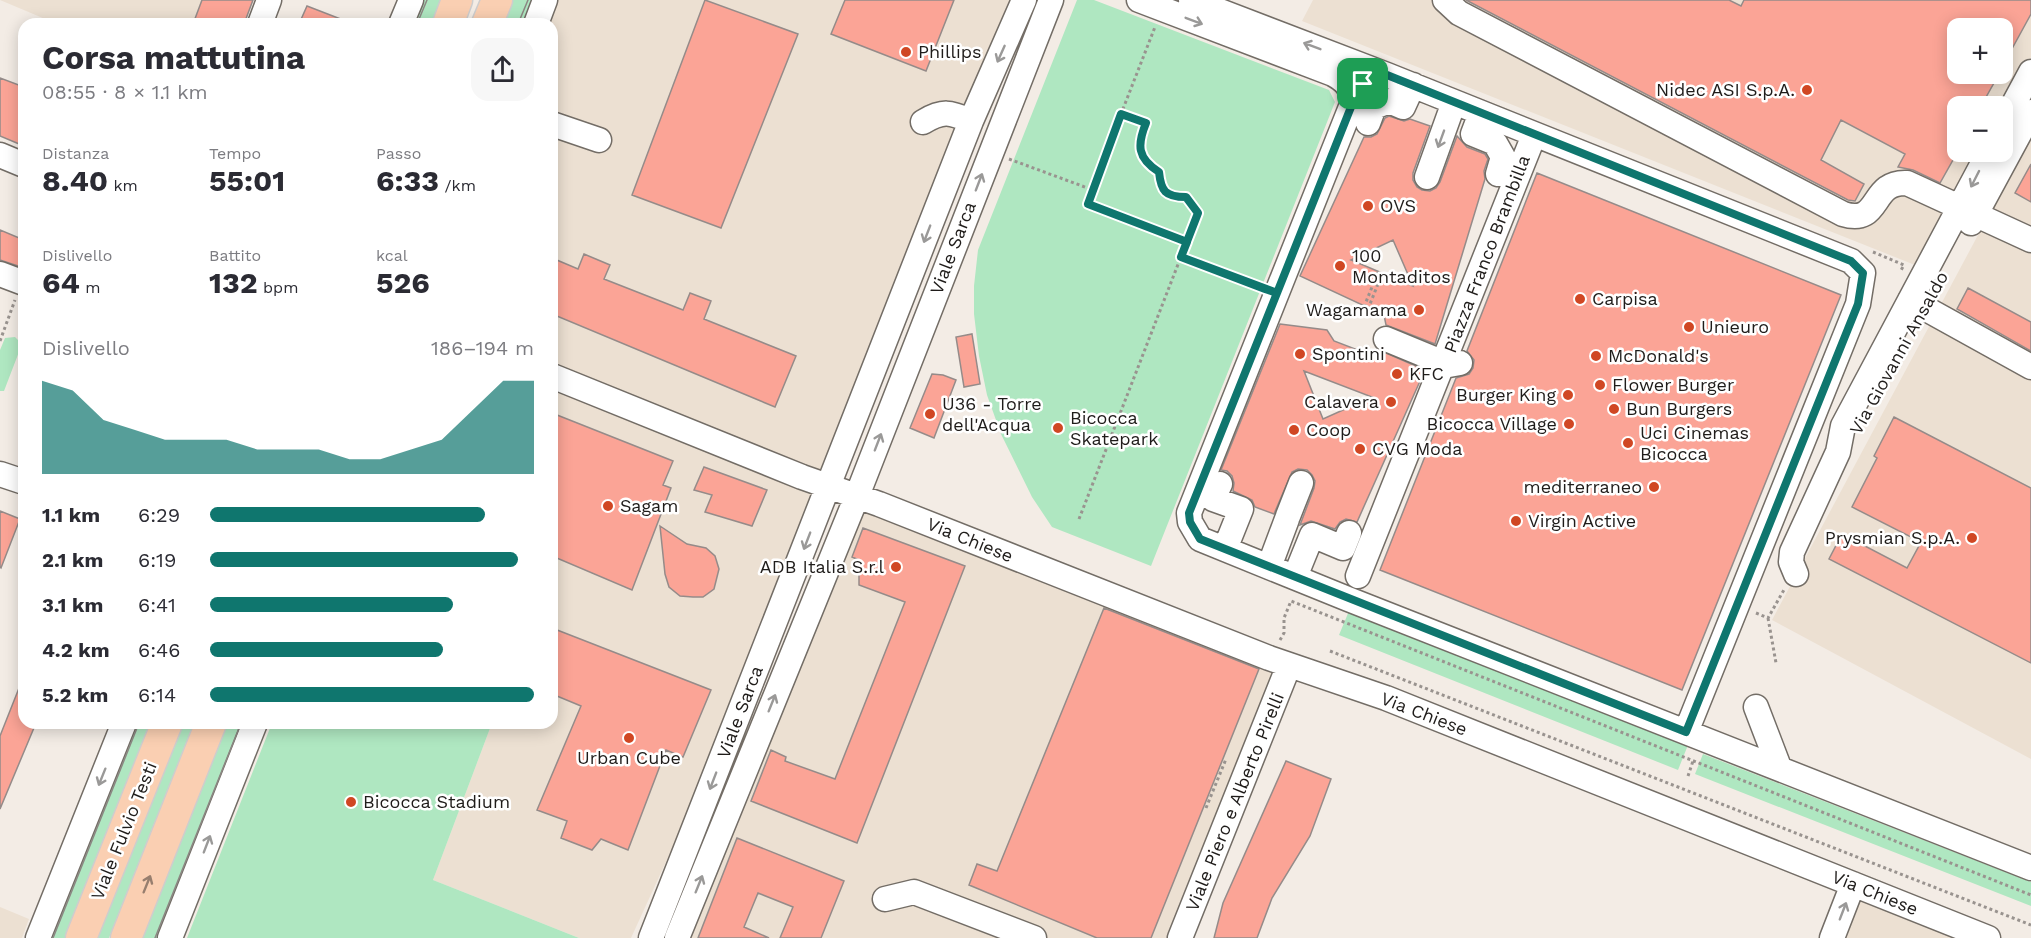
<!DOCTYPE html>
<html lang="it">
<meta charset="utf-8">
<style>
:root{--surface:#fff;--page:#f7f7f7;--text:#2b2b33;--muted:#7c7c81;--accent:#0f766e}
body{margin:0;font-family:"Work Sans",sans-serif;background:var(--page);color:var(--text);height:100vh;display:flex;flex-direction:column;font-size:22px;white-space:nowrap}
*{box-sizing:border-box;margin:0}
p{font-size:20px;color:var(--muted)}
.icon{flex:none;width:33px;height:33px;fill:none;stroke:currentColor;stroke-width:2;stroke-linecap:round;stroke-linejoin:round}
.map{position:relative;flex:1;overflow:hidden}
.sheet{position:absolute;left:18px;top:18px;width:540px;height:711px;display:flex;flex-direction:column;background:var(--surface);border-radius:18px;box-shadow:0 3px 15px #0003}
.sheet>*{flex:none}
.buttons{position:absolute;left:1947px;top:18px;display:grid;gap:12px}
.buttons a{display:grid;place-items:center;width:66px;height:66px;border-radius:12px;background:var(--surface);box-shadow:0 3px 15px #0003;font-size:30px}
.pin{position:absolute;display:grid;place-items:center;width:51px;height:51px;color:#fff;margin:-26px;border-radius:12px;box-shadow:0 3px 9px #0006}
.round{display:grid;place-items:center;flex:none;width:63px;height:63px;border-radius:18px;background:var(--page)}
.head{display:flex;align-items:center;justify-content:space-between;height:102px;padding:0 24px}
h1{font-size:33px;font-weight:700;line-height:45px}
.figures{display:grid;grid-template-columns:repeat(3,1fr);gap:9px;height:102px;padding:6px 24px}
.figures div{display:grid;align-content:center}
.figures b{font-size:30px;font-weight:700}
.figures small{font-size:16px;font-weight:400}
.figures p{font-size:16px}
.chart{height:168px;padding:12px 24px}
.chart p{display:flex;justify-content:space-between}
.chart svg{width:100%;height:108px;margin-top:6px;fill:var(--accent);opacity:.7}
ul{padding:0 24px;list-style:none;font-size:20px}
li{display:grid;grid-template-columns:96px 72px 1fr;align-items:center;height:45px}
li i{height:15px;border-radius:8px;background:var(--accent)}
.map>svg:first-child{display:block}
.built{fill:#ece0d2;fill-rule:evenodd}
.green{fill:#afe7c1}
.building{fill:#fba496;stroke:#958b89;stroke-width:1.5;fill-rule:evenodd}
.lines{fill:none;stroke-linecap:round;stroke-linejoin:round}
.minor-casing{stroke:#736d66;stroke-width:27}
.major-casing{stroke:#cecdcd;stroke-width:33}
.path{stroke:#99938f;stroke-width:3;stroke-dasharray:3 3;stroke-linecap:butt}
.minor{stroke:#fff;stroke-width:24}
.major{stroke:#facfb2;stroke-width:30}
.tram{stroke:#8c8783;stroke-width:1.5}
.oneway{stroke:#9a9998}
.oneway2{stroke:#977e6e}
.route-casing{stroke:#fff;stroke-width:12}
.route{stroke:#0f766e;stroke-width:8}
.poi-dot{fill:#d04723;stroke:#fff;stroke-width:2}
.labels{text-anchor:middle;stroke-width:5;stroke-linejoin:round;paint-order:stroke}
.poi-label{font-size:18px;fill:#1f1c1a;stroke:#fff;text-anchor:start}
.street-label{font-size:18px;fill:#1f1c1a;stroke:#fff}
</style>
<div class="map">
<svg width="2031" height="938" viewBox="0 0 2031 938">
<rect width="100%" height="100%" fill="#f3ece5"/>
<path class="built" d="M0,0H253L244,24H57Z
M500,0H1018L825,481L552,374V24H491Z
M1313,0H2031V57L2003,108L2002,106H1958V152H1978L1915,265L1302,21ZM1958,28H2002V74H1958Z
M2031,136V759L1772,620Z
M552,389L826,492L759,659L631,938H579L433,880L492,723H552Z
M860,502L1282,669L1172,938H685Z
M1844,890L1970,938H1827Z
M0,907L29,919L22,938H0Z"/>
<path class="green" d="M418,0H442L432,24H409Z
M511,0H532L522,24H502Z
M1077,0H1094L1329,90L1335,102L1151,566L1052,527L1032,497L1001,434L987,395L979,356L974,314V286L978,250Z
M15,337L22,344L4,391H0V350L5,338Z
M1349,611L1688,745L1678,770L1339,635Z
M133,723H156L70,938H47Z
M183,723H194L109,938H98Z
M224,723H247L161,938H140Z
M272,723H492L433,880L579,938H187Z
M1703,754L2031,882V906L1695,774Z"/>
<path class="building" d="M202,0H253L244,24H193Z
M705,0L798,34L721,228L632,195Z
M845,0H954L926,71L831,34Z
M1466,0H1729L1741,6L1744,0H2031V14L2002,67V28H1958V74H1999L1981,106H1958V151L1940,183L1913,170L1898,167L1905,154L1841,120L1821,160L1864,184L1855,201L1848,200Z
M307,6L351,23V24H299Z
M0,78L24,87V146L0,136Z
M1389,116L1404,121L1410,119L1430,126L1413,173V180L1417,187L1422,190L1430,191L1436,188L1440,182L1457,136L1467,147L1485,154L1488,159L1484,171L1485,179L1435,344L1386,325L1384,315L1300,276L1364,137H1371L1377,134L1385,118ZM1393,240L1413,286L1351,260Z
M2031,164V202L2015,193Z
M1537,173L1841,295L1682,690L1380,570L1456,378L1469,374L1473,368L1474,360L1467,351Z
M0,230L24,240V268L0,260Z
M584,254L610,265L604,279L683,310L690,293L711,301L704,319L796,356L775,407L552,314V258L578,269Z
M1968,288L2031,322V351L1957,309Z
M1280,324L1327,330L1334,341L1368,354L1377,349L1425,370L1357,522L1346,519L1340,522L1335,529L1311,521L1300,525L1314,488L1315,481L1312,475L1307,470L1298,469L1292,472L1274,514L1255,507L1252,500L1233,491L1234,483L1232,476L1227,471L1221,470ZM1304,371L1372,397L1323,419Z
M972,334L980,384L964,387L956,337Z
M932,374L943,375L956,380L934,438L910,428Z
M552,413L673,461L663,485L671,488L632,590L552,556Z
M1894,417L2031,488V663L1829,559L1842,534L1907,568L1921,542L1852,507L1877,458L1874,456Z
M704,467L767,490L752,526L705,512L712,495L694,490Z
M0,511L20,519L1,568L0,567Z
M660,526L687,544L706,548L715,556L719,569L714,589L703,597H693L680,596L669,587L665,574Z
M863,528L965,566L857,843L751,801L771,750L786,757L785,761L835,779L905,602L859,585V560L852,557Z
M1104,608L1259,669L1151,938H1097L969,885L977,864L997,871Z
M552,628L711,690L683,757L666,750L628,850L601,839L592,850L561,838L567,821L537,810L581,706L552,694Z
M23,678L24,723H36L0,809V736Z
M1286,761L1331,779L1310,836L1272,898L1257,938H1214L1223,903Z
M737,838L844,881L821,938H780L793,907L758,893L744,927L769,938H698Z"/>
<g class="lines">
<defs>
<path id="minor" d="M1139,0L1333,74C1346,81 1351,87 1353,102L1189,513L1190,522L1200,539L1348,599L2031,868
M1191,0L1387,75L1851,261L1863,273L1858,304L1686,732
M1445,0L1459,13L1843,214C1882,226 1869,181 1907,183L2031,240
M260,24L269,0
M401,24L411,0
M536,24L545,0
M1481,113L1473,134L1495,143L1503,157L1498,174
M923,122C943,110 950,112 971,121
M1368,123L1374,107L1389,101L1403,107L1413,85
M552,124L599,140
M2002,126L2031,72
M0,155L24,165
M1427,177L1454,102
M1971,223L2031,112
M0,274L24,283
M1910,300L2031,367
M1386,339L1449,365L1460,363
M552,376L802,477L879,504L1269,658L1386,698L1988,938
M0,474L24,482
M1220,484L1213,499L1241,509L1225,549
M1288,516L1301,483
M1269,567L1287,519
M1796,574L1791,562L1792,552L1838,452L1843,426L1989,152
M1358,576L1530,145
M1295,577L1312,535L1343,548L1349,533
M1756,707L1779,767
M885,899L914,892L1034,938
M38,938L124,723
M170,938L255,723
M651,938L971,121L1024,0
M677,938L857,496L1051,0
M1180,938L1289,665
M1832,938L1853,884"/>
<path id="major" d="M448,24L457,0
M487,24L497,0
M81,938L167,723
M126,938L211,723"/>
</defs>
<use href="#minor" class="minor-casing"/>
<use href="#major" class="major-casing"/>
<path class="path" d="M1121,114L1088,204L1187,242
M1009,159L1093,190
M1873,252L1904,265L1900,272
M1181,257L1258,286
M1364,307L1378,272
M1368,309L1382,274
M0,341L15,300
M1079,519L1198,213L1186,197C1165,197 1161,191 1159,172C1137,158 1137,145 1146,123L1121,114L1155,27
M1756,613L1768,618L1785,588
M1768,618L1776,663
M1280,640L1284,633V618L1291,601L2031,895
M1330,651L2031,925
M1688,776L1693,761
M1206,808L1226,759"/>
<use href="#minor" class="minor"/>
<use href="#major" class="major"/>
<path class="tram" d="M417,24L427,0
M518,24L528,0
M53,938L139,723
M155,938L241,723"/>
</g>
<defs><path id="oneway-shaft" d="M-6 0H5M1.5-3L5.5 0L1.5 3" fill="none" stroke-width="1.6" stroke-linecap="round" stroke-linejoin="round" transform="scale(1.5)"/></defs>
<g class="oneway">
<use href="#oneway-shaft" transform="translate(1194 21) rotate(21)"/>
<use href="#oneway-shaft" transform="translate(1312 46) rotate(-159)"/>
<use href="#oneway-shaft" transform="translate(1001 54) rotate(114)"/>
<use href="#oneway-shaft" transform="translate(1441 139) rotate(110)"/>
<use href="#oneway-shaft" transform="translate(1975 179) rotate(117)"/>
<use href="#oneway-shaft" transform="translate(979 182) rotate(-69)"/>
<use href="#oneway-shaft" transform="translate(927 234) rotate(111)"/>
<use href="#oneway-shaft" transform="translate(878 442) rotate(-69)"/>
<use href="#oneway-shaft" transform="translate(807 541) rotate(111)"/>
<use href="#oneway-shaft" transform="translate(772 703) rotate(-68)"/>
<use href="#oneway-shaft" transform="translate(102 777) rotate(112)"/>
<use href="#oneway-shaft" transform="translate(713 781) rotate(111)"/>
<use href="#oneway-shaft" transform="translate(207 844) rotate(-69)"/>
<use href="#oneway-shaft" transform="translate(699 884) rotate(-68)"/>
<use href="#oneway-shaft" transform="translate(1843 911) rotate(-69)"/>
</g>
<use class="oneway2" href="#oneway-shaft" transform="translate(147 884) rotate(-68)"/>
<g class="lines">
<defs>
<path id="route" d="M1363,84L1353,102L1277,293L1181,257L1187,242L1088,204L1121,114L1146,123C1137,145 1137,158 1159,172C1161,191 1165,197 1186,197L1198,213L1181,257L1265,289L1277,293L1189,513L1190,522L1200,539L1686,732L1858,304L1863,273L1851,261L1387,75L1375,76L1363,84"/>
</defs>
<use href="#route" class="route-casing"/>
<use href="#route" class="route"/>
</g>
<g class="poi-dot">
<circle cx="906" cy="52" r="6"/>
<circle cx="1807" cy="90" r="6"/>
<circle cx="1368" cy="206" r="6"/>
<circle cx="1340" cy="266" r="6"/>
<circle cx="1580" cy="299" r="6"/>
<circle cx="1419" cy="310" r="6"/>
<circle cx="1689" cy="327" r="6"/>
<circle cx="1300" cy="354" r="6"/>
<circle cx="1596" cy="356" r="6"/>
<circle cx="1397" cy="374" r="6"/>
<circle cx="1600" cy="385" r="6"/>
<circle cx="1568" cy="395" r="6"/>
<circle cx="1391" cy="402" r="6"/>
<circle cx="1614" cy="409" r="6"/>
<circle cx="930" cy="414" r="6"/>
<circle cx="1569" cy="424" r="6"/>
<circle cx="1058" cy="428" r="6"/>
<circle cx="1294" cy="430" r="6"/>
<circle cx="1628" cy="443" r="6"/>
<circle cx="1360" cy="449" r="6"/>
<circle cx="1654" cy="487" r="6"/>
<circle cx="608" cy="506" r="6"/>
<circle cx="1516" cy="521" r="6"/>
<circle cx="1972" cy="538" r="6"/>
<circle cx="896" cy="567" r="6"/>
<circle cx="629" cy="738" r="6"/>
<circle cx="351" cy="802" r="6"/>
</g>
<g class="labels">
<g class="poi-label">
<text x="918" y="58">Phillips</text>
<text x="1795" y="96" text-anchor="end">Nidec ASI S.p.A.</text>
<text x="1380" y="212">OVS</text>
<text x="1352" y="262">100<tspan x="1352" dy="21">Montaditos</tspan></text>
<text x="1592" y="305">Carpisa</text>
<text x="1407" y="316" text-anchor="end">Wagamama</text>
<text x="1701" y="333">Unieuro</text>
<text x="1312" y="360">Spontini</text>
<text x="1608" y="362">McDonald's</text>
<text x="1409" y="380">KFC</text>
<text x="1612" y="391">Flower Burger</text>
<text x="1556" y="401" text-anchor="end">Burger King</text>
<text x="1379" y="408" text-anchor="end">Calavera</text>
<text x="942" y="410">U36 - Torre<tspan x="942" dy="21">dell'Acqua</tspan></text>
<text x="1626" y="415">Bun Burgers</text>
<text x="1070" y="424">Bicocca<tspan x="1070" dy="21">Skatepark</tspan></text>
<text x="1557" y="430" text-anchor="end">Bicocca Village</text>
<text x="1306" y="436">Coop</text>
<text x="1640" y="439">Uci Cinemas<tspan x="1640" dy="21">Bicocca</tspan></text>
<text x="1372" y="455">CVG Moda</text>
<text x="1642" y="493" text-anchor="end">mediterraneo</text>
<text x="620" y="512">Sagam</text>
<text x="1528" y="527">Virgin Active</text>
<text x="1960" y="544" text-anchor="end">Prysmian S.p.A.</text>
<text x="884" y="573" text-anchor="end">ADB Italia S.r.l</text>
<text x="629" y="764" text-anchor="middle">Urban Cube</text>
<text x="363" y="808">Bicocca Stadium</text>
</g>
<g class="street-label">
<text transform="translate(953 248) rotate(-69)" y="6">Viale Sarca</text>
<text transform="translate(1487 254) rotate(-69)" y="6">Piazza Franco Brambilla</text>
<text transform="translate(1899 353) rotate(-61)" y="6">Via Giovanni Ansaldo</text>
<text transform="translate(970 540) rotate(22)" y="6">Via Chiese</text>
<text transform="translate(740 712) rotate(-69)" y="6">Viale Sarca</text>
<text transform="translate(1424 714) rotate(21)" y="6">Via Chiese</text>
<text transform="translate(1235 802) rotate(-68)" y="6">Viale Piero e Alberto Pirelli</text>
<text transform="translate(124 831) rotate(-68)" y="6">Viale Fulvio Testi</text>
<text transform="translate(1875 893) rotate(22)" y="6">Via Chiese</text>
</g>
</g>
</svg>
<div class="buttons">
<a>+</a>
<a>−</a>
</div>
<div class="pin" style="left:1363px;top:84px;background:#1e9e55"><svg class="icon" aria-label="arrive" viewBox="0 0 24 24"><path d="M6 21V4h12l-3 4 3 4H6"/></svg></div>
<section class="sheet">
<div class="head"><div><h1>Corsa mattutina</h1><p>08:55 · 8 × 1.1 km</p></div><a class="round"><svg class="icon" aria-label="share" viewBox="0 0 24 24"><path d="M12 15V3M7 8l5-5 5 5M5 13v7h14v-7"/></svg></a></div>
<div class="figures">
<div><p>Distanza</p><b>8.40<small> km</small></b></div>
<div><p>Tempo</p><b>55:01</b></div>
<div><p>Passo</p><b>6:33<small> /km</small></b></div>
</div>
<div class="figures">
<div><p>Dislivello</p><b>64<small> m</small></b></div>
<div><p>Battito</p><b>132<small> bpm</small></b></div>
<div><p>kcal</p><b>526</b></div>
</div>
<div class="chart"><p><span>Dislivello</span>186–194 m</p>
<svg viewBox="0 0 160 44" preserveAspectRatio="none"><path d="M0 44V6L10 10L20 22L30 26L40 30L50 30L60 30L70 34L80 34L90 34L100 38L110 38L120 34L130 30L140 18L150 6L160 6V44z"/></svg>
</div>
<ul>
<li><b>1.1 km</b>6:29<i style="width:85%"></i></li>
<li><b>2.1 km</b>6:19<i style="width:95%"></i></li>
<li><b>3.1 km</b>6:41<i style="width:75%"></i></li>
<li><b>4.2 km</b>6:46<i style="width:72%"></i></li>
<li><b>5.2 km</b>6:14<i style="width:100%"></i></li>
</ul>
</section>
</div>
